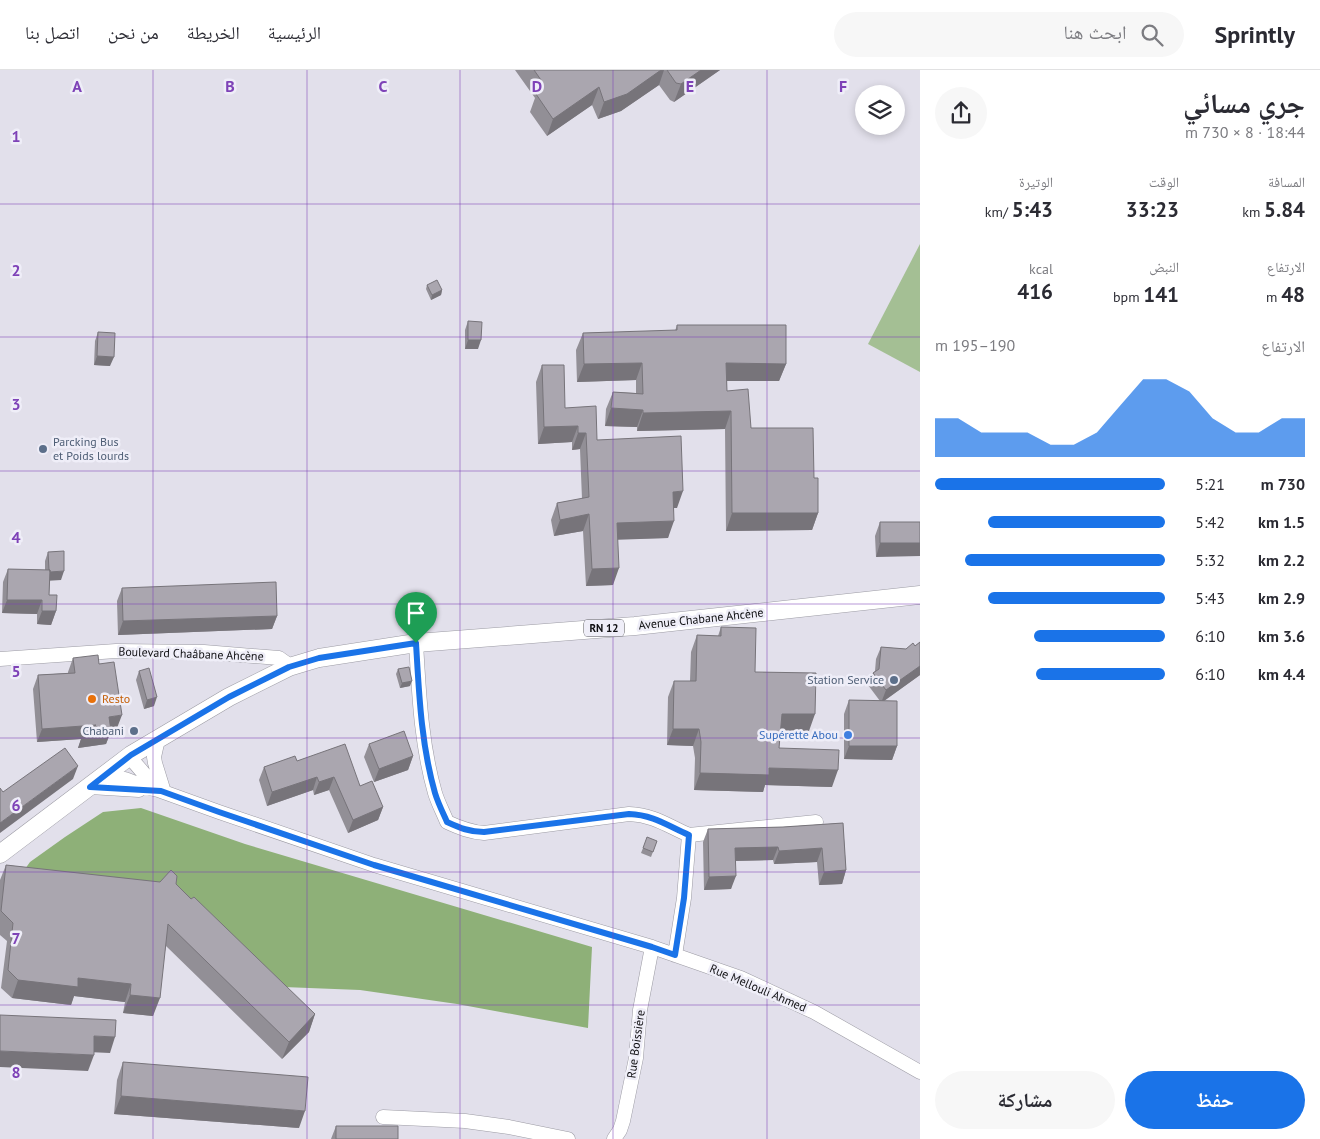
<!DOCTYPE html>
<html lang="ar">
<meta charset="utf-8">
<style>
:root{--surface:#fff;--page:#f7f7f7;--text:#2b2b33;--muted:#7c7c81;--line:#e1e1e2;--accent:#1a73e8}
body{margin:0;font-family:"PT Sans","Noto Naskh Arabic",sans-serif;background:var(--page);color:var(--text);direction:rtl;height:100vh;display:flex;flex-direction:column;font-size:19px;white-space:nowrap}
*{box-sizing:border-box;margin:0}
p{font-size:16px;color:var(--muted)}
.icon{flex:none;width:28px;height:28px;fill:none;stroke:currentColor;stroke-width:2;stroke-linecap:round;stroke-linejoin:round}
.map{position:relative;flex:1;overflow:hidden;direction:ltr}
.details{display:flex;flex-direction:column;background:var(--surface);width:400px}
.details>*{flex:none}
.tools{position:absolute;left:855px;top:15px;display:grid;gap:10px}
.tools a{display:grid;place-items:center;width:50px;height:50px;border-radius:50%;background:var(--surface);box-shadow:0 2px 8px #0003;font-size:25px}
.pin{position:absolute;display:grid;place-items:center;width:42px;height:42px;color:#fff;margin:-51px -21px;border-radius:50% 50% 50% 0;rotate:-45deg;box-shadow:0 0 5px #0007}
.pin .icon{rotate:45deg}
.round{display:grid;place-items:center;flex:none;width:52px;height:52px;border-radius:26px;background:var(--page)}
.summary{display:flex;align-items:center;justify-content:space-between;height:85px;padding:0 15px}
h1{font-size:28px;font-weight:700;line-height:38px}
.figures{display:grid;grid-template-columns:repeat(3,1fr);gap:8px;height:85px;padding:5px 15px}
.figures div{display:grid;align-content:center}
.figures b{font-size:21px;font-weight:700}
.figures small{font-size:14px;font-weight:400}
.figures p{font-size:14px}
.chart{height:140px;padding:10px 15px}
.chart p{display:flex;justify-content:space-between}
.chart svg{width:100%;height:90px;margin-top:5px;fill:var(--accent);opacity:.7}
.primary-button{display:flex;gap:10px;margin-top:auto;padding:10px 15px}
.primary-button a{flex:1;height:58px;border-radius:30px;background:var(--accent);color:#fff;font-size:20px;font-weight:700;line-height:58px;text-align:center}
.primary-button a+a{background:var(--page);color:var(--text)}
ul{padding:0 15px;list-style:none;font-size:16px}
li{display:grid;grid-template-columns:80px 60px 1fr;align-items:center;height:38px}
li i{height:12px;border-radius:6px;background:var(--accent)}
header{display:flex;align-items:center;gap:30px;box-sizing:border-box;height:70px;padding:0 25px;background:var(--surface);border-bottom:1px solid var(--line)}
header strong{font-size:24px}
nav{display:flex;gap:28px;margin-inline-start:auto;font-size:18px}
.search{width:350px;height:45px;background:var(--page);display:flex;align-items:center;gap:12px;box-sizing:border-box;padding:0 18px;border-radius:28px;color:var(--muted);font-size:19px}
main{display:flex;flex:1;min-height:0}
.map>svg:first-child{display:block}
.green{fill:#a4bf94}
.forest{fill:#8eb078}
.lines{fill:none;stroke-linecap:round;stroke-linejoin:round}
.minor-casing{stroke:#9c9ba4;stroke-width:15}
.major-casing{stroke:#9c9ba4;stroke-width:19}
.minor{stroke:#fff;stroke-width:14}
.major{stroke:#fff;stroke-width:18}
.wall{fill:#928f96}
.shaded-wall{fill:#77747a}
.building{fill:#aaa6af;stroke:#77747a}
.route-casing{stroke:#fff;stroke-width:10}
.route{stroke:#1a73e8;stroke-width:6}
.grid{fill:none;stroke:#7e42b7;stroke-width:1;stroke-opacity:0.55}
.service-dot{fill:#5c6f8a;stroke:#efeef8;stroke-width:2}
.food-dot{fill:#e8710a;stroke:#efeef8;stroke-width:2}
.shop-dot{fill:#3f7fe0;stroke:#efeef8;stroke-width:2}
.labels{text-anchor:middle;stroke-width:5;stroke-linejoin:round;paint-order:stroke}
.shield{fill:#efeef8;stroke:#525257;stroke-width:1}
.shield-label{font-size:11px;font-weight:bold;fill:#0f0f12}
.service-label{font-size:12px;fill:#4e5e75;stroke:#efeef8;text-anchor:end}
.street-label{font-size:12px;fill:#0f0f12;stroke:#efeef8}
.food-label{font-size:12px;fill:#c56008;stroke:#efeef8;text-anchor:start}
.shop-label{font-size:12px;fill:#366cbe;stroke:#efeef8;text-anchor:end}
.grid-label{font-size:16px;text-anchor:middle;font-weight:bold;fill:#7e42b7;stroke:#efeef8;stroke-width:5;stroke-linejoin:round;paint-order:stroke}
</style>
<header>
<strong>Sprintly</strong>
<div class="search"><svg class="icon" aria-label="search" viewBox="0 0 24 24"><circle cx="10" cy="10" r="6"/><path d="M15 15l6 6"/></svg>ابحث هنا</div>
<nav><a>الرئيسية</a><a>الخريطة</a><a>من نحن</a><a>اتصل بنا</a></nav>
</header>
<main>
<section class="details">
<div class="summary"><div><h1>جري مسائي</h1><p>18:44 · 8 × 730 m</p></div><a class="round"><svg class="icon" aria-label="share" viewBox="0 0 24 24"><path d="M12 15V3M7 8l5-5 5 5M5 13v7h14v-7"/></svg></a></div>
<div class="figures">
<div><p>المسافة</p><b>5.84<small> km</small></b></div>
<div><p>الوقت</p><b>33:23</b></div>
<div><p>الوتيرة</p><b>5:43<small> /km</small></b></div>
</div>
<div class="figures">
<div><p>الارتفاع</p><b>48<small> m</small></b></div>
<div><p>النبض</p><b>141<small> bpm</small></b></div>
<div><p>kcal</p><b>416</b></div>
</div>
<div class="chart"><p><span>الارتفاع</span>190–195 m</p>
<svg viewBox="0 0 160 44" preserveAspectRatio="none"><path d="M0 44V25L10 25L20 32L30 32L40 32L50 38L60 38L70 32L80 19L90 6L100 6L110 12L120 25L130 32L140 32L150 25L160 25V44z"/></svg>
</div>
<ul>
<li><b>730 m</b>5:21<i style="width:100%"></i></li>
<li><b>1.5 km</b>5:42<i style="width:77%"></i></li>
<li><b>2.2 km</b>5:32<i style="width:87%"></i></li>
<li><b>2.9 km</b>5:43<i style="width:77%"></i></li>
<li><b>3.6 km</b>6:10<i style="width:57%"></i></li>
<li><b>4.4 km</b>6:10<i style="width:56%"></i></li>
</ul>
<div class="primary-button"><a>حفظ</a><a>مشاركة</a></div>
</section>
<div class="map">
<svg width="920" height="1069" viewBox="0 0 920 1069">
<rect width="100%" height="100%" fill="#e2e0eb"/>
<path class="green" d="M920,174V302L868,274Z"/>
<path class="forest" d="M141,738L245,774L592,877L588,958L457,934L360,920L258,916L25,799L30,792L65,767L103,742Z"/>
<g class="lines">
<defs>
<path id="minor" d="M416,573C419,623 421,674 435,723C438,733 443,742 447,752C460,758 470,762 484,763L629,744C654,745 668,756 689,765L684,828L675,885
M0,589L116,581L204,582L279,588L286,593L289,597
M158,669L154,687L155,693L164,722
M131,685L134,692L158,720
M105,705L125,709L146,717L158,720L219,742L374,795L652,877L741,908L814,942L920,1002
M90,717L139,720
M689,765L816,752
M383,1047L465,1051L509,1057L568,1069
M614,1069L620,1060L623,1051L636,988L640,940L652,877"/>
<path id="major" d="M0,784L131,685L229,627L289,597L319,588L416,573L635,556L920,525"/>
</defs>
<use href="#minor" class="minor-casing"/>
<use href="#major" class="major-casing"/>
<use href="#minor" class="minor"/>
<use href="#major" class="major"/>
</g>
<path class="wall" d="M515,0H720L674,32L670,30L659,15L621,41L598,49L592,35L547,66L530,42L535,28Z
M427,215L442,220L441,225L431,230L426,219Z
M468,251L478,279H465V260Z
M677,255L786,294L779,311H727V321L751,358L814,408L818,443L812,460L726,461L725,359L637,361V357L605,356L606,339L613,322L636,323V310L577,312L576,280L583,263L675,261Z
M98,262L110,296L94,295L95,271Z
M542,295L565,338L597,370L677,438H674L668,468L617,469L613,515L586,516L583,461L554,466L551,450L557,433L582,429L580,379L572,380V372L538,374L536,312Z
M880,452H920L876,487L875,466Z
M48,482L61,510H50L49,525L56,541L51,555L37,554V544L2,543L3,512L8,499L45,500V491Z
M122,518L277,546L272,559L118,565L117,531Z
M721,557L755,602L809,661H780L779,678L832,717L765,715L763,722L694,720L695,688L693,676L667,675L668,627L674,611H690L691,582L697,565L718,566Z
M920,572V605L884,631L897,676L892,690L844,689V644L849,630L880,631L868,615L873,603L875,601L876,589L881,577L906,579L915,576Z
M73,588L99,594L117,658L111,659V661L106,674L78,678L81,669L37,672L33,619L38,605L68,603V602Z
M398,599L410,616L400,618L396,604Z
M139,601L154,636L144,639L136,610Z
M369,674L413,686L408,700L374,712L364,687Z
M297,691L360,716L383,737L378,750L348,763L329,720L314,725L313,720L267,736L259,710L264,697Z
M843,753L846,800L842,814L819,815L817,792L774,794L773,790L736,791L731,819L704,820L703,772L708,759L783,757Z
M657,771L651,787L641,783L643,778Z
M6,795L176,814L315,944L309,962L282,989L166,876L153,946L123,943L125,932L74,926L71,935L12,928L1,918L7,871L0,865V810Z
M123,992L299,1058L114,1044L117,1010Z
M336,1056L398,1069H331Z"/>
<path class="shaded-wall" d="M661,0H664L659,15L621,41L598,49L604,32Z
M701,0H720L674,32L681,14Z
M599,17L592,35L547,66L553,49Z
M442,220L441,225L431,230L432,225Z
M468,270H481L478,279H465Z
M97,286L114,287L110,296L94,295Z
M642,293L636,310L577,312L584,294Z
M726,293L786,294L779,311H720Z
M611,338L643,340L637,357L605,356Z
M731,341L725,359L637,361L643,343Z
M578,356L572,372L538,374L544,357Z
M578,363H586L580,379L572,380Z
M683,421L677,438H667L673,422Z
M732,443H818L812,460L726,461Z
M589,444L583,461L554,466L560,450Z
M674,451L668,468L611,470L617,453Z
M880,473H920V486L876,487Z
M619,498L613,515L586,516L592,499Z
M64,501L61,510L45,511L49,502Z
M7,530H42L37,544L2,543Z
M42,541H56L51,555L37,554Z
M277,546L272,559L118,565L123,551Z
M920,596V605L881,633L886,620Z
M412,611L410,616L400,618L402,613Z
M157,627L154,636L144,639L147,630Z
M782,644H815L809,661L776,660Z
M122,645L117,658L104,661L109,647Z
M96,655L111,661L106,674L78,678L81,669L37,672L42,659Z
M673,659H699L693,676L667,675Z
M849,676H897L892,690L844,689Z
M413,686L408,700L374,712L379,699Z
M78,696L73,709L0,763V753Z
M769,698L838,700L832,717L765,715L763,722L694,720L700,703Z
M317,707L313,720L267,736L272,722Z
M334,707L329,720L314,725L319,712Z
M383,737L378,750L348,763L353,750Z
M778,777L773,790L731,791L735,778Z
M822,778L817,792L774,794L779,781Z
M846,800L842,814L819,815L824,802Z
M736,806L731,819L704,820L709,807Z
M78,908L131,914L125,932L74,926L71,935L12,928L18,910Z
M130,925L160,928L153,946L123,943Z
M315,944L309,962L282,989L289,972Z
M94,966L115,967L110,983L88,982Z
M0,981L94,985L88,1001L0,997Z
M121,1026L305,1041L299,1058L114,1044Z"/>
<path class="building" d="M534,0H661L627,24L604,32L599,17L553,49L536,24L541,10Z
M667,0H701L681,14L676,13Z
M437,210L442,220L432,225L427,215Z
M468,251L482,252L481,270H468Z
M677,255H786V294L726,293L727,321L748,319L751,358H813L814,408H818V443H732L731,341L643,343V340L611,338L613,322L643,324L642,293L584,294L583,263L677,260Z
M98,262L115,263L114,287L97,286Z
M542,295H564L565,338L596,336L597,370L681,366L683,421L673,422L674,451L617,453L619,498L592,499L589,444L560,450L557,433L589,427L586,363H578V356L544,357Z
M880,452H920V473H880Z
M64,481V501L50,502V500H49L48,482Z
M8,499L50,500L49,525H57L56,541H42V530H7Z
M276,512L277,546L123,551L122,518Z
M721,557L756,558L755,602L816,603L815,644H782L779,678L839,680L838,700L769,698V705L700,703L701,672L699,659H673L674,611H696L697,565L721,566Z
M920,572V596L886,620L873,603L879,599L881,577L906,579L913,573L915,576Z
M98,585L99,594L114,592L122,645L109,647L111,661L82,665L96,655L42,659L38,605L75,603L73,588Z
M409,597L412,611L402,613L398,599Z
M149,598L157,627L147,630L139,601Z
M849,630L897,631V676H849Z
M404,661L413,686L379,699L369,674Z
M345,674L360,716L372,711L383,737L353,750L334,707L319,712L317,707L272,722L264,697L295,686L297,691Z
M65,678L78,696L0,753V718L3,722Z
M843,753L846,800L824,802L822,778L779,781L778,777L735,778L736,806L709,807L708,759L783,757Z
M647,767L657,771L653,782L643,778Z
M6,795L160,812L171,800L177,806L176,814L191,829L194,827L315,944L289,972L168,854L160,928L130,925L131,914L78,908V917L18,910L8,900L13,853L1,841Z
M0,945L116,950L115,967L94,966V985L0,981Z
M123,992L308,1007L305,1041L121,1026Z
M336,1056H398V1069H336Z"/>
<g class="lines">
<defs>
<path id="route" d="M416,573C419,623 421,674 435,723C438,733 443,743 447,752C460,758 470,762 484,762L629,744C654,745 668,756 689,765L684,828L675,885L652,877L374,795L219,742L161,721L90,717L131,685L229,627L289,597L319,588Z"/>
</defs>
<use href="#route" class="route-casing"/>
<use href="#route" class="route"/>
</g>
<path class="grid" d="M153,0V1069M307,0V1069M460,0V1069M613,0V1069M767,0V1069M0,134H920M0,267H920M0,401H920M0,534H920M0,668H920M0,802H920M0,935H920"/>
<g class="service-dot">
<circle cx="43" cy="379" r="5"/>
<circle cx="894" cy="610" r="5"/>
<circle cx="134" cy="661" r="5"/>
</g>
<circle class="food-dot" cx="92" cy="629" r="5"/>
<circle class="shop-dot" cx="848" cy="665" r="5"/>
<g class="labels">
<rect class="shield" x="584" y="549.5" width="40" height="17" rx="4"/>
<g class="shield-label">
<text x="604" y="562">RN 12</text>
</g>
<g class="service-label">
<text x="53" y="376" text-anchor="start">Parcking Bus<tspan x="53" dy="14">et Poids lourds</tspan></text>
<text x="884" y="614">Station Service</text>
<text x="124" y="665">Chabani</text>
</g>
<g class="street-label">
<text transform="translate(701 549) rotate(-6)" y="4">Avenue Chabane Ahcène</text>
<text transform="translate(191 584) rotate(2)" y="4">Boulevard Chaâbane Ahcène</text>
<text transform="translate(758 918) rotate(23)" y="4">Rue Mellouli Ahmed</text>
<text transform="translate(636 974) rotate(-82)" y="4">Rue Boissière</text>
</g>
<g class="food-label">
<text x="102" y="633">Resto</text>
</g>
<g class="shop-label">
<text x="838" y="669">Supérette Abou</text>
</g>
</g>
<g class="grid-label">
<text x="77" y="22">A</text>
<text x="230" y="22">B</text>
<text x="383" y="22">C</text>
<text x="537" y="22">D</text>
<text x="690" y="22">E</text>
<text x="843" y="22">F</text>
<text x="16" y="72">1</text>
<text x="16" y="206">2</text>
<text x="16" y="340">3</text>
<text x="16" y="473">4</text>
<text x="16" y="607">5</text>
<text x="16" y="741">6</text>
<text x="16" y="874">7</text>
<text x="16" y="1008">8</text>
</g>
</svg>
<div class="tools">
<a><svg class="icon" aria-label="layers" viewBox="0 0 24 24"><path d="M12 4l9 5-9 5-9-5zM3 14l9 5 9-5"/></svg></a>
</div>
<div class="pin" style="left:416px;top:573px;background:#1e9e55"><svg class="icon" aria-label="arrive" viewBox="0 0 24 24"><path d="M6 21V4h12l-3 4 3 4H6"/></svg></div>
</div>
</main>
